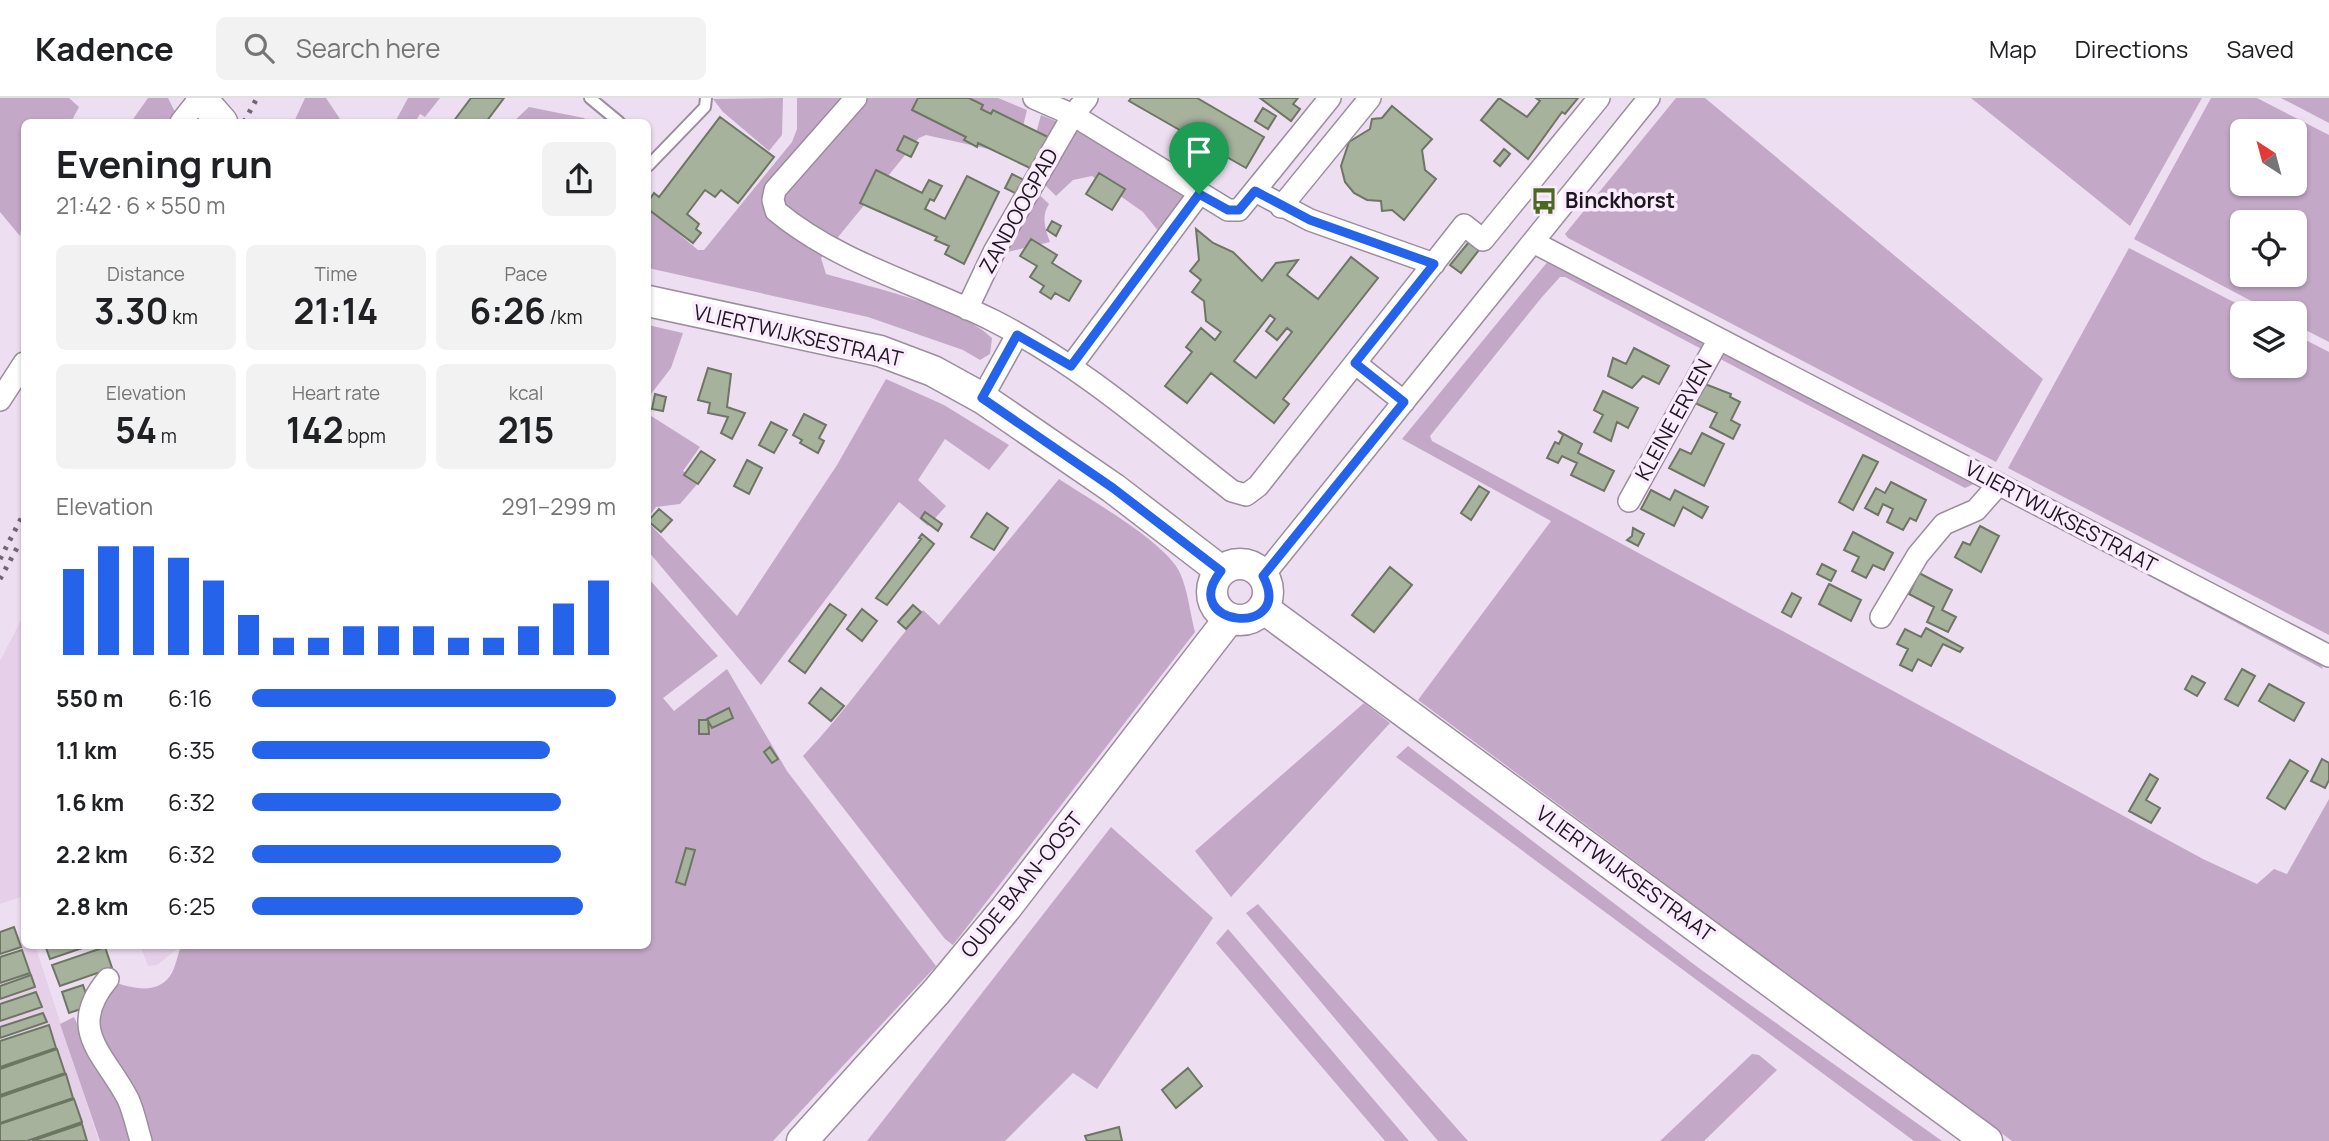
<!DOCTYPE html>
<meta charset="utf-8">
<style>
:root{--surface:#fff;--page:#f2f2f2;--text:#202124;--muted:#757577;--line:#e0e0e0;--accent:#2563eb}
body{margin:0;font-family:Manrope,sans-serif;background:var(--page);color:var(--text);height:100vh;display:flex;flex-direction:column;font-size:26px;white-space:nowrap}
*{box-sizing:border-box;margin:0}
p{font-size:23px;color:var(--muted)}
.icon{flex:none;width:38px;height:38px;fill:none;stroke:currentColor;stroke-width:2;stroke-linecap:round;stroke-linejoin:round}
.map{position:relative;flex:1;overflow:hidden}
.panel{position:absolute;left:21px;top:21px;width:630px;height:830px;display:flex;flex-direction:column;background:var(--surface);border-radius:10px;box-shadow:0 2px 5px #0004}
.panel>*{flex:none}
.needle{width:46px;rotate:324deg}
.fabs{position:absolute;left:2230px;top:21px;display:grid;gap:14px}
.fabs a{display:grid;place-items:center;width:77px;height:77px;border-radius:10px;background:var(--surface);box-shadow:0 2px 5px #0004;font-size:35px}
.pin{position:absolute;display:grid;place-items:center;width:60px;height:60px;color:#fff;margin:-72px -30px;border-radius:50% 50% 50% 0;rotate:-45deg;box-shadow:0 0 7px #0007}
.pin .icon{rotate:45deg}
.round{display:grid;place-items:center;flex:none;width:74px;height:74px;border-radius:10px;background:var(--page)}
.overview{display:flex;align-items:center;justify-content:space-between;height:119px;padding:0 35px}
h1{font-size:38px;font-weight:700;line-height:52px}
.stats{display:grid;grid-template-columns:repeat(3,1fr);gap:10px;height:119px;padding:7px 35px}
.stats div{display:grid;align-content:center;border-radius:10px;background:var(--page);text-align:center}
.stats b{font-size:35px;font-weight:700}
.stats small{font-size:19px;font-weight:400}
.stats p{font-size:19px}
.chart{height:196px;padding:14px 35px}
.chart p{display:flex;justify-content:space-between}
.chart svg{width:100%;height:126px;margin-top:7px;stroke:var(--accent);stroke-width:6}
ul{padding:0 35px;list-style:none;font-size:23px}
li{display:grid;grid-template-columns:112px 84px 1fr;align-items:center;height:52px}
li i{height:18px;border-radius:9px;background:var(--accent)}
header{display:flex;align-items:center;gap:42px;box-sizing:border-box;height:98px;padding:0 35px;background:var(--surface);border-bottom:2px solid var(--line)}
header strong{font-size:33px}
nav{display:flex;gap:38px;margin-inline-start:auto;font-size:24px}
.search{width:490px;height:63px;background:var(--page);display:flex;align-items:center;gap:18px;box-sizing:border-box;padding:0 24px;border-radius:10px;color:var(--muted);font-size:26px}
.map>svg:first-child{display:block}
.built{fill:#e6d0e9}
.green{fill:#c3a9c7;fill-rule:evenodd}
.building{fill:#a7b29d;stroke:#6c7663;stroke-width:2;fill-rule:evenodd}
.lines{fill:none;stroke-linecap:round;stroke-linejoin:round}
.lane-casing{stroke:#9c8d9e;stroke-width:14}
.street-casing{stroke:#9c8d9e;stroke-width:24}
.secondary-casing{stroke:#9c8d9e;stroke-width:33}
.lane{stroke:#fff;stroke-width:10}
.street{stroke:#fff;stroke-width:21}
.secondary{stroke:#fff;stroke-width:30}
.rail{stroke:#706671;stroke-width:5;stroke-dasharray:3.5 7;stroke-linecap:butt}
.route-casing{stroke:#fff;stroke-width:14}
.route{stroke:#2563eb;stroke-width:9}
.labels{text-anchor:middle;stroke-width:7;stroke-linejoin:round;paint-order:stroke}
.poi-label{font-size:21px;font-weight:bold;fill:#1d181e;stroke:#fbebfe;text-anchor:start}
.street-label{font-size:21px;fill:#1d181e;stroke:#fbebfe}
</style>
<header>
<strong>Kadence</strong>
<div class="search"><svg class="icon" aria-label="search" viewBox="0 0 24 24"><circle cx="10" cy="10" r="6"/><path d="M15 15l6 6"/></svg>Search here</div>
<nav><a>Map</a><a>Directions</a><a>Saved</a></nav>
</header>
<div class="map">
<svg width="2329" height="1043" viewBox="0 0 2329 1043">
<rect width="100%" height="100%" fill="#eedef1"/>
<path class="built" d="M24,517V798L0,806V563Z
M24,837V847H35L99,1043H0V845Z
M140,847H182L157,867L148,868Z"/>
<path class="green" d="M0,0H69L79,9L71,24H24V114L20,138L0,114Z
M148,0H168L176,16L170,24H131Z
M305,0H326L342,24H294Z
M408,0H440L425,19L420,16L415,24H395Z
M783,0L782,37L769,53L723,14L713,1Z
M797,0H998L1027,12L1016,57L926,37L919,40L821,160L826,176C870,189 961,209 992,240L990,256L980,262L963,252L868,219L648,170V110L698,152H704L792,44L797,31Z
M1676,0H1705L2043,281L1996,364L1568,140L1565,136Z
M1971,0H2202L2130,128Z
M2211,0H2257L2329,37V244L2294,226V215H2274L2134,141ZM2242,33H2294V86H2242ZM2242,124H2294V177H2242Z
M2281,0H2329V25Z
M529,9L584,20L589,24H513Z
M1041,17L1093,38L1189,100L1159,134L1143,114L1092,78L1073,82L1056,98L1027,69Z
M1029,87L1049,106C1041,118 1045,131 1050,144L1003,155Z
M2129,150L2255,215H2242V268H2294V236L2329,254V537L2008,370Z
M1549,162L2318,559L2323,571L1976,385L1965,390L1565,179H1560L1542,199L1430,338L1432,343L2203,761L2257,786L2274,771L2287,776L2329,701V1043H2012L1418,602L1551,423L1402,341Z
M648,227L683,235L671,270L648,300Z
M886,281L944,307L1009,347L989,372L945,341L918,382L946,408L928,428L899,404L761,587L648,453V424L737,518L837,367Z
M648,316L700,349L683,373L699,384L680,406L656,409L648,420Z
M1059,381C1089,401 1166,444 1180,475C1188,493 1190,515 1195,534L953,847L945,841L803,658C847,612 882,560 923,512L939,527Z
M648,480L718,558L663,600L674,613L727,571L787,673L936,868L773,1043H146L98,944L86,903L112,884C131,889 155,898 170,878C176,870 177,856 182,847H648Z
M1364,605L1390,625L1231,799L1195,753Z
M1408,648L1700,871L1942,1043H1914L1396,659Z
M1111,729L1213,820L1097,991L1073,975L1005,1043H867Z
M1258,806L1468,1043H1438L1246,815Z
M1228,831L1409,1043H1385L1216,845Z
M74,919L88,950L122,1005L134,1043H100L60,926Z
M1752,956L1759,957L1777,972L1704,1043H1660Z"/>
<path class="building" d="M471,0H504L486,24H453Z
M918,0H969L983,7L981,11L991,16L993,12L1048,39L1032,71L978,45L977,49L964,42L966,39L912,12Z
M1131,0H1197L1264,39L1246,70L1129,3Z
M1260,0H1298L1293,6L1300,11L1291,23Z
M1499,0L1527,19L1540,3L1536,0H1578L1565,16L1562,14L1528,61L1481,22Z
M1392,8L1432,41L1422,52L1425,72L1436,81L1404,122L1392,112L1382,113L1381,103L1367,102L1354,95L1345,84L1341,68L1349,44L1370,31L1372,21L1382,20Z
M1263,10L1276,18L1268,31L1255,23Z
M720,19L774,59L738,105L721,92L715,99L705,92L687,116L699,126L696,131L701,135L693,145L648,111V104L654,95L659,99Z
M904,38L918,45L911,59L897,52Z
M1504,51L1510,56L1500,68L1494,63Z
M876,72L922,95L929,82L942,88L934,103L930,101L925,111L945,121L967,78L999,94L964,166L945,156L949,148L935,142L937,139L860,105Z
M1099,75L1125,91L1112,112L1086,96Z
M1012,76L1026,83L1019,97L1005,90Z
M1052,123L1061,128L1056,138L1047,132Z
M1196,131L1213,145L1233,154L1262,183L1276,165L1298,162L1287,177L1318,201L1351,159L1378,180L1283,301L1289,306L1274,325L1211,275L1187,305L1165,288L1192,254L1186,249L1201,230L1215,242L1221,234L1206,223L1204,203L1192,194L1201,182L1190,173L1199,162ZM1270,217L1275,221L1266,233L1277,242L1287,230L1292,234L1256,280L1234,263Z
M1031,141L1057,157L1052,165L1081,183L1069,203L1055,195L1051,201L1040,194L1044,188L1030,179L1037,168L1020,158Z
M1469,144L1479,152L1461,175L1450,167Z
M1634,250L1669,268L1659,286L1643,278L1632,290L1608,278L1613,260L1626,266Z
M708,270L731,276L727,309L745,315L732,341L721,335L728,319L708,315L710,305L698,302Z
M1705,286L1731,296L1730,299L1740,304L1731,322L1740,327L1733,341L1710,329L1717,315L1695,305Z
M1603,293L1638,310L1628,330L1617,324L1611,343L1594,334L1603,317L1594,312Z
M655,296L666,299L663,313L652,311Z
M804,316L826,327L819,340L824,343L818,355L800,345L802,342L793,337Z
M771,324L787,332L774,355L759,347Z
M1558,333L1582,346L1578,355L1614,373L1604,393L1571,377L1577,365L1562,358L1558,365L1547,360L1555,344L1559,346L1563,337Z
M1702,335L1724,346L1704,388L1669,370L1680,351L1691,356Z
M701,353L715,362L698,386L684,377Z
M1863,357L1878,364L1853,412L1839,404Z
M747,362L762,370L749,396L734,388Z
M1891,384L1926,402L1916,423L1910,420L1903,432L1887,424L1893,411L1883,406L1878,417L1865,410L1876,390L1885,395Z
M1479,388L1489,394L1471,422L1461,415Z
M1651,392L1670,402L1675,392L1708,409L1702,420L1683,409L1674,428L1641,411Z
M659,411L672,422L661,434L648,423Z
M925,414L942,426L938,433L921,420Z
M987,415L1008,430L994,452L971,439Z
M1980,428L1999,438L1981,474L1955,459L1963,444L1970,447Z
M1633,430L1644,436L1638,448L1627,442L1632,438Z
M1853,434L1893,455L1884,472L1873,467L1866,480L1852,473L1859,459L1844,452Z
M922,436L934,446L887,507L876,500L921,441L919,440Z
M1822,466L1836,473L1831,483L1817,476Z
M1390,469L1412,487L1374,534L1352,517Z
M1919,475L1952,492L1942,512L1956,519L1948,534L1927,524L1934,509L1909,496Z
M1829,486L1861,502L1851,523L1819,506Z
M1792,495L1801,500L1791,519L1782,514Z
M830,506L846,517L805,575L789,563Z
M913,507L921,514L906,531L898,524Z
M862,511L877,523L862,543L847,531Z
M1926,530L1963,550L1960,554L1943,546L1931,568L1918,561L1912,573L1900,567L1908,551L1897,546L1905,531L1921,539Z
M2242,571L2255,578L2238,608L2225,601Z
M2192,578L2205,585L2197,598L2185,591Z
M2269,586L2304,605L2294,623L2259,603Z
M821,590L844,608L831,623L809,605Z
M729,610L733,620L712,630L707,621Z
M699,622H708L709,636H699Z
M770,649L778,661L772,665L764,654Z
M2322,661L2329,665V682L2325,690L2311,683Z
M2290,662L2308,673L2285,711L2267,700Z
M2150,676L2158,681L2146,702L2160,710L2151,725L2129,713Z
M686,750L695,752L685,787L676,784Z
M14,829L21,849L0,856V834Z
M45,847H91L50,861Z
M105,849L112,870L60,888L52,867Z
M22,852L30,875L0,885V859Z
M31,877L35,889L0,901V888Z
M83,887L90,908L69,915L62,894Z
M36,894L42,909L0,923V906Z
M43,915L47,924L0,940V929Z
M49,927L56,950L0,969V943Z
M57,951L65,975L0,997V971Z
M1188,970L1202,988L1176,1010L1162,992Z
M66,976L73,1000L0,1025V999Z
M74,1001L82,1024L27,1043H0V1026Z
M82,1026L87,1043H32Z
M1119,1029L1122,1043H1087L1085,1038Z"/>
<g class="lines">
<defs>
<path id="lane" d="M590,0L619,24
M648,68L705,9L706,0"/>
<path id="street" d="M856,0L775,92L773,102L776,113C840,166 920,186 994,223C1081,267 1155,333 1232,393L1246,397L1258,388L1464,127L1483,142L1599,0
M1034,0L1073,17L1228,112H1239L1330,0
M181,24L200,0
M1255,93L1310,122L1434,166
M1281,109L1370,0
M1533,144L2329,558
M967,211L994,154L1073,17L1087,0
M1355,265L1404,304
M1071,268L1199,96
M982,300L1017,237
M0,302L24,265
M1629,403L1719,241
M1263,478L1649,0
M1881,519L1918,457L1944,426L1976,412L1999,386
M108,881C65,932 105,956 128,1001C134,1014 137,1030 141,1043"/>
<path id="secondary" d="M201,0L222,24
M648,203L880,253L933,273L982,300L1113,390L1221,473
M1212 494a28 28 0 1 1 56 0a28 28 0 1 1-56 0Z
M1263,510L1987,1043
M802,1043L937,893L1006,810L1229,521"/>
</defs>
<use href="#lane" class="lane-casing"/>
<use href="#street" class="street-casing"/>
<use href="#secondary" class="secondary-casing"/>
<use href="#lane" class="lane"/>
<use href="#street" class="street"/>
<use href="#secondary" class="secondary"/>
<path class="rail" d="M244,24L257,0
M0,461L24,415
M0,481L17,450"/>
</g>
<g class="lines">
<defs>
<path id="route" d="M1255,93L1310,122L1434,166L1355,265L1404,304L1263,478C1296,541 1176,529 1221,473L1113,390L982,300L1017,237L1071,268L1199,96L1228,112H1239Z"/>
</defs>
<use href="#route" class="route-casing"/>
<use href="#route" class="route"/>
</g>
<defs>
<symbol id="bus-bare" viewBox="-9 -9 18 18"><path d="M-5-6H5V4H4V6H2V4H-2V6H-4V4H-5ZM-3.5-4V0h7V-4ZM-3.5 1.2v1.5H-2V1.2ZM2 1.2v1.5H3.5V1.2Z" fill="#4a6a20" stroke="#fbebfe" stroke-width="2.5" paint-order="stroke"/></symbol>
</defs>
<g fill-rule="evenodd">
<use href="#bus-bare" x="1525" y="84" width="38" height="38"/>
</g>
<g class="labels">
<g class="poi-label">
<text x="1565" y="110">Binckhorst</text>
</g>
<g class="street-label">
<text transform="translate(1019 113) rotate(-61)" y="7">ZANDOOGPAD</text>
<text transform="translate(798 238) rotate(13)" y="7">VLIERTWIJKSESTRAAT</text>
<text transform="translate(1674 322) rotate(-61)" y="7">KLEINE ERVEN</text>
<text transform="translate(2061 419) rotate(28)" y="7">VLIERTWIJKSESTRAAT</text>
<text transform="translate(1625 776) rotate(36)" y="7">VLIERTWIJKSESTRAAT</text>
<text transform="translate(1022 787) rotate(-51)" y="7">OUDE BAAN-OOST</text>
</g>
</g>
</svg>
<div class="fabs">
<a><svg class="needle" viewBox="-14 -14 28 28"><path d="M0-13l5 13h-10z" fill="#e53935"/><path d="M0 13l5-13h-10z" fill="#757577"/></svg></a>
<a><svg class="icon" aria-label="locate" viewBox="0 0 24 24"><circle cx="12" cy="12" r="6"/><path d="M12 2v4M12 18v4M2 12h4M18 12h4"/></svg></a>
<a><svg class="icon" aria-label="layers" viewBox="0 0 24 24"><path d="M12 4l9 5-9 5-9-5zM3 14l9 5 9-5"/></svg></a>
</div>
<div class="pin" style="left:1199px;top:96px;background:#1e9e55"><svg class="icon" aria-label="arrive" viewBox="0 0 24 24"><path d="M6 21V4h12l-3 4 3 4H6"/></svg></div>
<section class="panel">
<div class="overview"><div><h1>Evening run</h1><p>21:42 · 6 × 550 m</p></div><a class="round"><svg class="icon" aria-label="share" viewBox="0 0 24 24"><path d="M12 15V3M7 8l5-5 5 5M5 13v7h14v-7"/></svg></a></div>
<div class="stats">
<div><p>Distance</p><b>3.30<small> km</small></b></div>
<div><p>Time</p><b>21:14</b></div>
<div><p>Pace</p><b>6:26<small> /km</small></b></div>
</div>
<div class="stats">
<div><p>Elevation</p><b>54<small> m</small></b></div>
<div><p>Heart rate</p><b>142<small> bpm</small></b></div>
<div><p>kcal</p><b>215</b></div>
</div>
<div class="chart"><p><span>Elevation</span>291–299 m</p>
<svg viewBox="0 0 160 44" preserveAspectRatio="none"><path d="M5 44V14M15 44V6M25 44V6M35 44V10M45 44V18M55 44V30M65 44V38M75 44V38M85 44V34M95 44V34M105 44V34M115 44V38M125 44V38M135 44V34M145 44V26M155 44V18"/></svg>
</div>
<ul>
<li><b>550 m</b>6:16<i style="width:100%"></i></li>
<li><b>1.1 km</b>6:35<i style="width:82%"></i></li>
<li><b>1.6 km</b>6:32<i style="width:85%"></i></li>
<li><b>2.2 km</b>6:32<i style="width:85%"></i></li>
<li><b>2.8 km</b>6:25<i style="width:91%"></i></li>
</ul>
</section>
</div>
